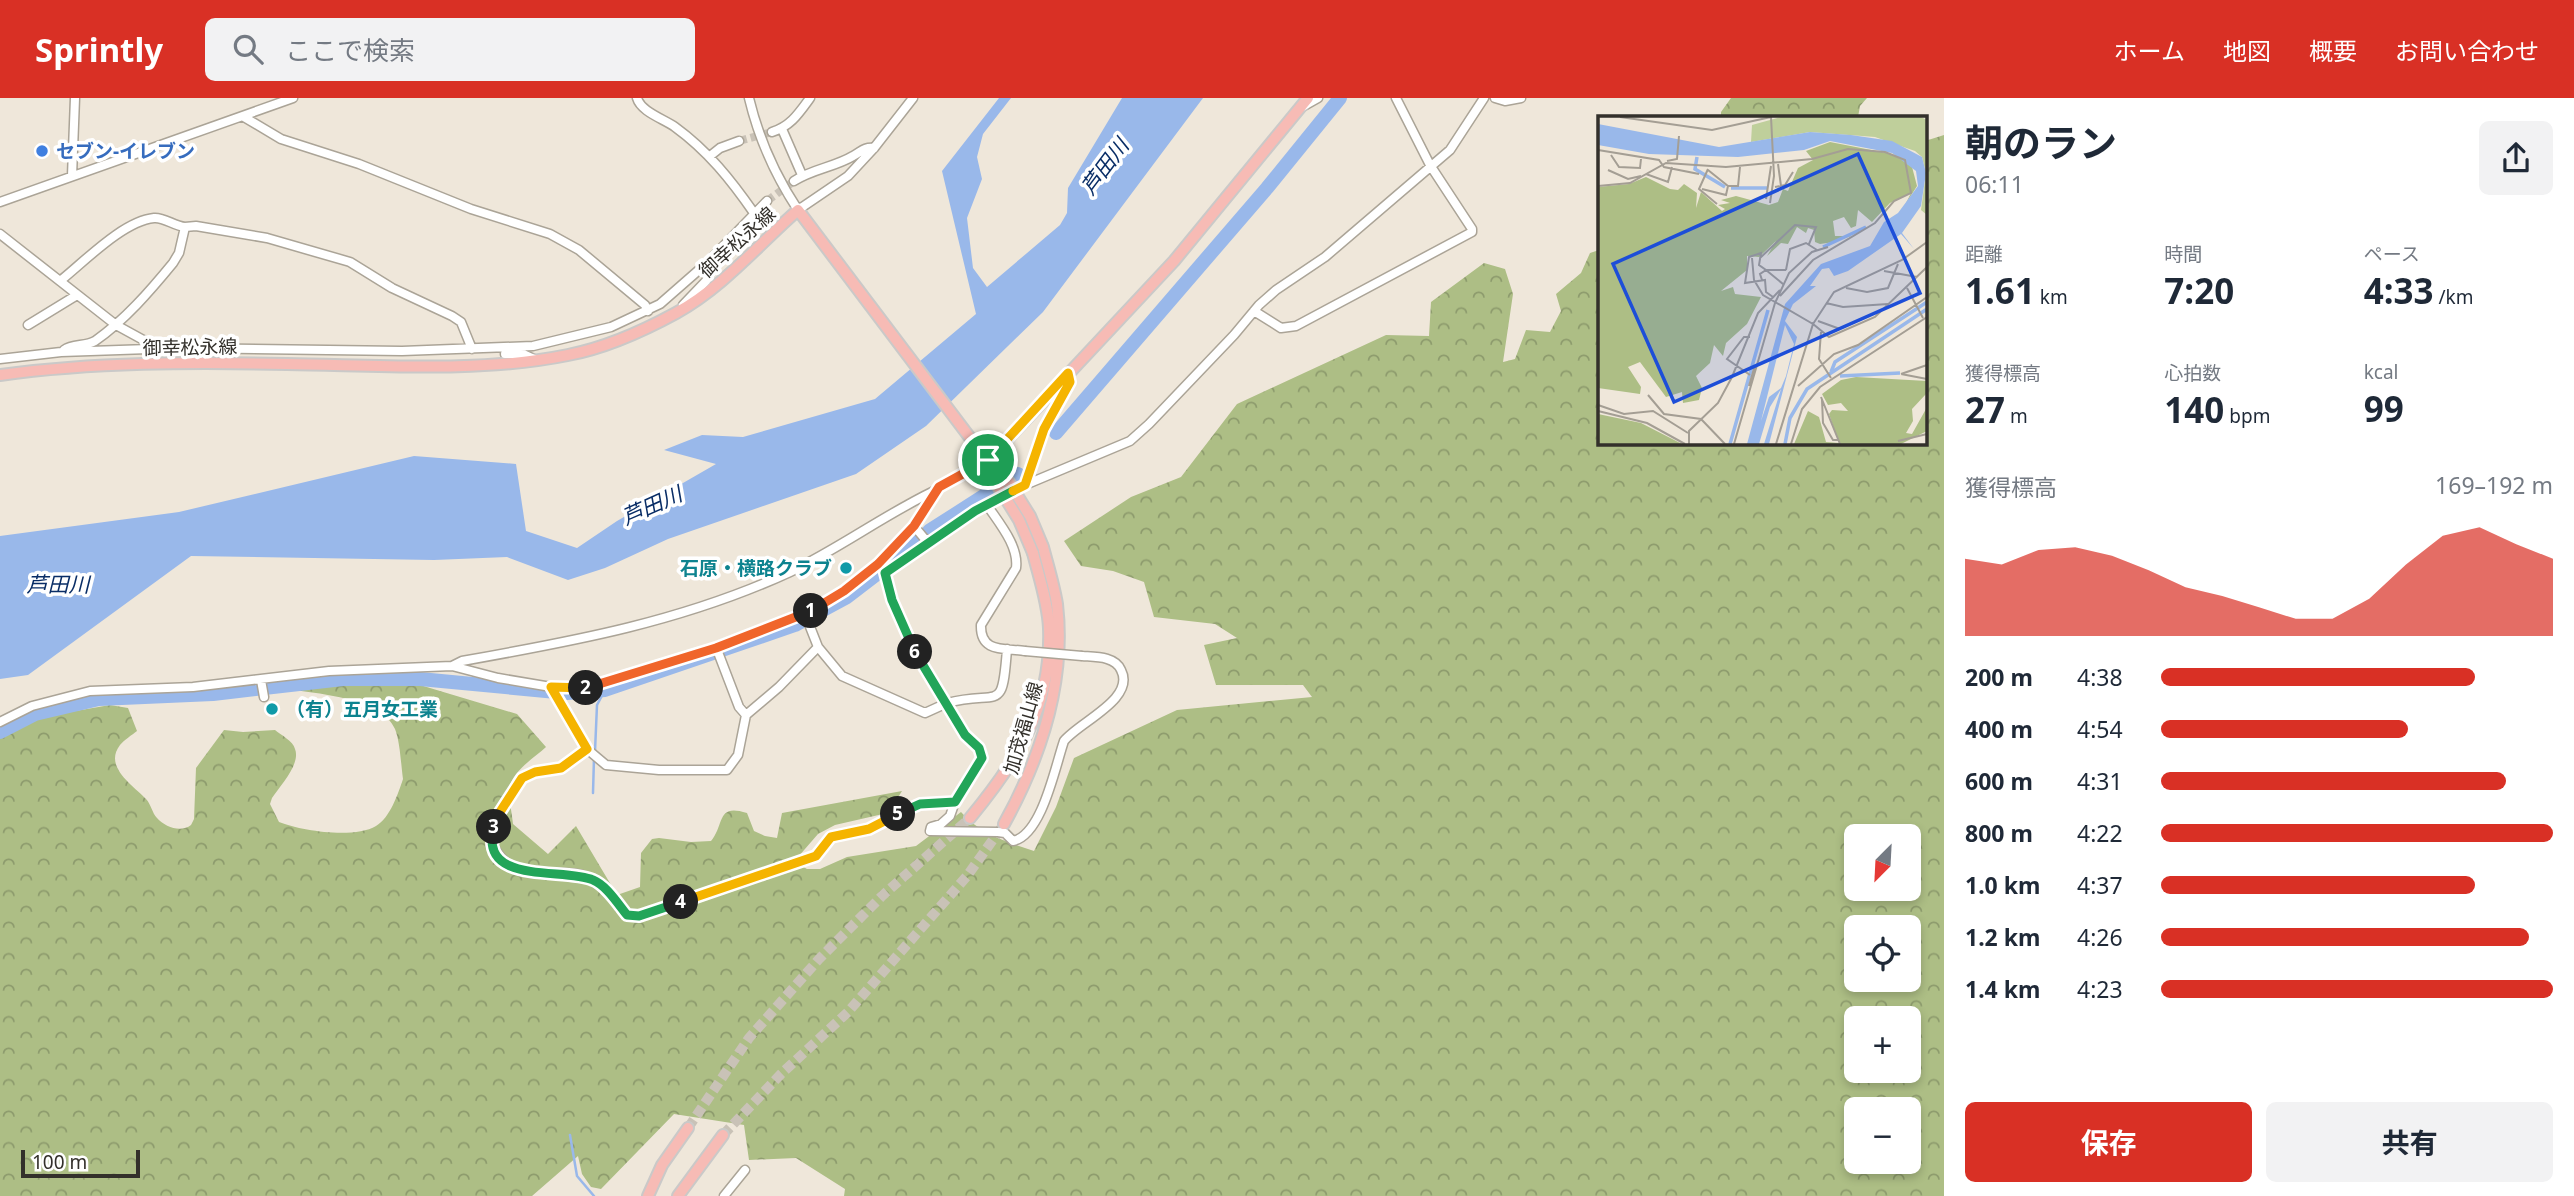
<!DOCTYPE html>
<html lang="ja">
<meta charset="utf-8">
<style>
:root{--surface:#fff;--page:#f2f2f3;--text:#1f2937;--muted:#747a83;--accent:#d93025}
body{margin:0;font-family:"Noto Sans","Noto Sans JP",sans-serif;background:var(--page);color:var(--text);height:100vh;display:flex;flex-direction:column;font-size:26px;white-space:nowrap}
*{box-sizing:border-box;margin:0}
p{font-size:23px;color:var(--muted)}
.icon{flex:none;width:38px;height:38px;fill:none;stroke:currentColor;stroke-width:2;stroke-linecap:round;stroke-linejoin:round}
.map{position:relative;flex:1;overflow:hidden}
.panel{display:flex;flex-direction:column;background:var(--surface);width:630px}
.panel>*{flex:none}
.needle{width:46px;rotate:204deg}
.buttons{position:absolute;left:1844px;top:726px;display:grid;gap:14px}
.buttons a{display:grid;place-items:center;width:77px;height:77px;border-radius:10px;background:var(--surface);box-shadow:0 4px 10px #0003;font-size:35px}
.scale{position:absolute;left:21px;bottom:18px;width:119px;box-sizing:border-box;padding-left:7px;border:4px solid #33302b;border-top:0;font-size:19px;line-height:24px;white-space:nowrap;color:#33302b;-webkit-text-stroke:5px #fff;paint-order:stroke}
.pin{position:absolute;display:grid;place-items:center;width:60px;height:60px;color:#fff;margin:-30px;border:4px solid #fff;border-radius:50%;box-shadow:0 2px 7px #0007}
.km{position:absolute;width:35px;height:35px;margin:-18px;border-radius:50%;background:#222;color:#fff;font-size:19px;line-height:35px;text-align:center}
.round{display:grid;place-items:center;flex:none;width:74px;height:74px;border-radius:10px;background:var(--page)}
.summary{display:flex;align-items:center;justify-content:space-between;height:119px;padding:0 21px}
h1{font-size:38px;font-weight:700;line-height:52px}
.metrics{display:grid;grid-template-columns:repeat(3,1fr);gap:10px;height:119px;padding:7px 21px}
.metrics div{display:grid;align-content:center}
.metrics b{font-size:35px;font-weight:700}
.metrics small{font-size:19px;font-weight:400}
.metrics p{font-size:19px}
.chart{height:196px;padding:14px 21px}
.chart p{display:flex;justify-content:space-between}
.chart svg{width:100%;height:126px;margin-top:7px;fill:var(--accent);opacity:.7}
.action{display:flex;gap:14px;margin-top:auto;padding:14px 21px}
.action a{flex:1;height:80px;border-radius:10px;background:var(--accent);color:#fff;font-size:28px;font-weight:700;line-height:80px;text-align:center}
.action a+a{background:var(--page);color:var(--text)}
ul{padding:0 21px;list-style:none;font-size:23px}
li{display:grid;grid-template-columns:112px 84px 1fr;align-items:center;height:52px}
li i{height:18px;border-radius:9px;background:var(--accent)}
header{display:flex;align-items:center;gap:42px;box-sizing:border-box;height:98px;padding:0 35px;background:var(--accent);color:#fff}
header strong{font-size:33px}
nav{display:flex;gap:38px;margin-inline-start:auto;font-size:24px}
.search{width:490px;height:63px;background:var(--page);display:flex;align-items:center;gap:18px;box-sizing:border-box;padding:0 24px;border-radius:10px;color:var(--muted);font-size:26px}
main{display:flex;flex:1;min-height:0}
.map>svg:first-child{display:block}
.forest{fill:url(#forest-crowns);fill-rule:evenodd}
.water{fill:#99b8ea}
.lines{fill:none;stroke-linecap:round;stroke-linejoin:round}
.stream{stroke:#99b8ea;stroke-width:2.5}
.river{stroke:#99b8ea;stroke-width:14}
.minor-tunnel{stroke:#c9c2b7;stroke-width:8;stroke-dasharray:8 4;stroke-linecap:butt}
.major-tunnel{stroke:#c9c2b7;stroke-width:10;stroke-dasharray:10 5;stroke-linecap:butt}
.minor-casing{stroke:#aba497;stroke-width:11}
.major-casing{stroke:#cac9c8;stroke-width:14}
.minor{stroke:#fff;stroke-width:8}
.major{stroke:#f7bbb5;stroke-width:10}
.minor-bridge-casing{stroke:#aba497;stroke-width:11;stroke-linecap:butt}
.major-bridge-casing{stroke:#cac9c8;stroke-width:14;stroke-linecap:butt}
.minor-bridge{stroke:#fff;stroke-width:8}
.major-bridge{stroke:#f7bbb5;stroke-width:10}
.split-1-casing{stroke:#fff;stroke-width:14}
.split-2-casing{stroke:#fff;stroke-width:14}
.split-3-casing{stroke:#fff;stroke-width:14}
.split-4-casing{stroke:#fff;stroke-width:14}
.split-5-casing{stroke:#fff;stroke-width:14}
.split-6-casing{stroke:#fff;stroke-width:14}
.split-7-casing{stroke:#fff;stroke-width:14}
.split-8-casing{stroke:#fff;stroke-width:14}
.split-1{stroke:#f0652b;stroke-width:9}
.split-2{stroke:#f0652b;stroke-width:9}
.split-3{stroke:#f5b400;stroke-width:9}
.split-4{stroke:#22a559;stroke-width:9}
.split-5{stroke:#f5b400;stroke-width:9}
.split-6{stroke:#22a559;stroke-width:9}
.split-7{stroke:#22a559;stroke-width:9}
.split-8{stroke:#f5b400;stroke-width:9}
.shop-dot{fill:#3f7fe0;stroke:#fff;stroke-width:2.5}
.culture-dot{fill:#0f9aa8;stroke:#fff;stroke-width:2.5}
.labels{text-anchor:middle;stroke-width:7;stroke-linejoin:round;paint-order:stroke}
.shop-label{font-size:19px;font-weight:bold;fill:#366cbe;stroke:#fff;text-anchor:start}
.street-label{font-size:19px;fill:#33302b;stroke:#fff}
.culture-label{font-size:19px;font-weight:bold;fill:#0d838f;stroke:#fff;text-anchor:end}
.water-label{font-size:21px;font-style:italic;fill:#092d66;stroke:#fff}
.inset-river{fill:none;stroke:#99b8ea;stroke-width:3.5}
.inset-road{fill:none;stroke:#a49e94;stroke-width:2}
.view{fill:#1d4ed8;fill-opacity:0.15;stroke:#1d4ed8;stroke-width:3.5}
.inset-edge{fill:none;stroke:#33302b;stroke-width:3.5}
</style>
<header>
<strong>Sprintly</strong>
<div class="search"><svg class="icon" aria-label="search" viewBox="0 0 24 24"><circle cx="10" cy="10" r="6"/><path d="M15 15l6 6"/></svg>ここで検索</div>
<nav><a>ホーム</a><a>地図</a><a>概要</a><a>お問い合わせ</a></nav>
</header>
<main>
<div class="map">
<svg width="1944" height="1098" viewBox="0 0 1944 1098">
<defs>
<pattern id="forest-crowns" width="20" height="18" patternUnits="userSpaceOnUse" patternTransform="scale(1.75)"><rect width="20" height="18" fill="#adbe85"/><path d="M2 6a3 3 0 1 1 6 0M12 15a3 3 0 1 1 6 0" fill="none" stroke="#8d9b6d"/></pattern>
</defs>
<rect width="100%" height="100%" fill="#efe7da"/>
<path class="forest" d="M1731,0H1867L1860,8L1858,19H1721V14Z
M1944,37V1098H844L845,1091L796,1060L749,1062L744,1027L674,1016L601,1091L591,1089L582,1076L578,1058L532,1098H0V636L29,621L110,607L128,610L137,633C132,637 124,642 120,647C103,669 134,688 146,701C151,706 152,715 157,720C165,729 181,735 191,727L194,721L196,670L224,632L243,634L275,632C281,637 293,643 295,651C301,666 280,688 272,700L270,706L279,724C302,733 354,741 376,728C390,720 398,696 403,681C401,667 400,643 395,631C382,600 318,596 289,591V580L420,587L517,616L546,649C534,660 511,674 509,692C509,703 512,715 513,726L548,756L576,728L617,797L640,789L641,755L652,741L659,740L691,744L711,743C725,726 716,705 747,715L754,733L765,738L777,740L782,715L902,693L892,709L883,716L835,727L818,736L798,759L796,765L807,771H820L847,759L916,748L961,714C980,736 1007,744 1034,753L1056,709L1074,660L1177,612L1312,599L1303,587H1216L1204,547L1237,540L1215,526L1154,519L1144,484L1113,473L1081,468L1064,443L1131,399L1181,379L1237,306L1386,237L1429,238L1431,204L1484,165L1505,171L1513,196L1503,264L1515,261L1526,232L1550,234L1561,213L1556,196L1581,175L1590,155L1599,152V345H1925V43ZM1857,738H1909V791H1857ZM1857,830H1909V882H1857ZM1857,920H1909V973H1857ZM1857,1012H1909V1064H1857Z"/>
<path class="water" d="M999,0H1011L983,36L977,59L982,81L967,120L973,170L987,189L1060,127L1067,115L1068,90L1122,0H1203L1043,214L926,328L856,376L668,441L605,470L568,482L507,459L434,462L191,458L28,577L0,581V438L179,414L414,358L516,366L526,433L577,450L617,423L716,366L664,352L702,337L743,339L875,301L976,216L942,73Z"/>
<g class="lines">
<path class="stream" d="M595,653L597,607L605,592
M593,695L594,660
M570,1037L577,1078L594,1098"/>
<path class="river" d="M1056,335L1267,90L1340,0
M929,433L1018,376
M893,463L917,443
M0,634L35,616L99,601L213,596L343,581H420L567,595L605,592L795,527L847,499L877,476"/>
<path class="minor-tunnel" d="M739,43L772,34
M767,103L794,83"/>
<path class="major-tunnel" d="M688,1030L749,940L819,861L882,798L970,720
M723,1037L781,976L848,914L967,778L1002,729"/>
<defs>
<path id="minor" d="M637,0C641,14 664,21 675,29C708,53 731,82 754,115
M749,0C759,42 775,77 798,112L848,78L874,50L913,0
M1495,0L1505,3L1521,0
M1302,9L1318,0
M244,19L281,41L359,66L471,111L550,136L579,152L645,207L648,213
M782,31L802,77
M772,34C791,28 799,15 810,0
M710,58L720,50L739,43
M72,78L75,0
M794,83C812,71 835,69 853,58C862,53 864,49 874,50
M0,104L293,0
M0,136L116,227L147,244L171,247
M60,183C84,164 123,123 154,120C164,119 174,128 185,129
M683,207L706,183L724,150
M1254,213L1281,230L1296,228L1472,134V131L1430,67L1396,0
M28,227L77,197
M64,252C73,245 85,249 95,243C125,222 150,193 173,165L179,155L185,129L196,128L267,140L350,164L392,190L452,218L461,224L472,251
M505,256H523L536,262
M0,261L61,254L178,250L402,253L533,248L611,229L660,206L708,164L767,103
M1025,387L1044,331L1070,284L1068,275
M987,407C999,425 1019,448 1016,470L981,527C980,555 1004,550 1025,553
M914,428L924,440L931,443L975,413L1025,387L1130,343L1149,326L1234,237L1259,207L1276,192L1325,159L1450,52L1484,0
M885,475L931,443
M805,516L818,549L842,578L925,615L947,605L918,562L892,502L885,475L878,466
M716,549L739,609L746,617
M1007,551C1002,618 1000,591 947,605L965,637L979,650L982,661L955,704L950,718L941,726L931,729L930,733L998,734L1005,735L1013,743C1042,737 1055,669 1064,643C1079,624 1136,601 1121,572C1115,558 1095,559 1082,558
M452,568L498,580L551,589L589,590L716,549L805,516L844,493L878,466L914,428L939,389L988,362
M261,582L264,599
M551,589L587,651L606,667L659,672H727L738,657L746,617L779,589L818,549
M0,624L32,608L90,593L193,589L329,573L452,568L462,563C575,543 684,523 790,474C840,450 884,417 934,393
M587,651L561,670L535,674L522,680L500,714L491,743C517,800 564,759 597,784C608,792 618,806 627,817L639,818L815,758L831,739L868,731L920,706L955,704
M724,1098L745,1072"/>
<path id="major" d="M0,277C94,264 192,264 287,266C376,267 480,275 568,257C605,250 643,233 676,215C723,189 758,147 798,112L977,349L1005,378
M988,362L1174,163L1308,0
M970,720C1018,662 1052,609 1049,530C1048,505 1039,479 1033,455
M1004,726C1041,659 1066,584 1057,506C1054,487 1048,468 1043,449
M648,1098L662,1067L688,1030
M678,1098L723,1037"/>
</defs>
<use href="#minor" class="minor-casing"/>
<use href="#major" class="major-casing"/>
<use href="#minor" class="minor"/>
<use href="#major" class="major"/>
<defs>
<path id="minor-bridge" d="M1025,553L1082,558"/>
<path id="major-bridge" d="M1005,378L1030,418L1043,449
M996,385L1019,422L1033,455"/>
</defs>
<use href="#minor-bridge" class="minor-bridge-casing"/>
<use href="#major-bridge" class="major-bridge-casing"/>
<use href="#minor-bridge" class="minor-bridge"/>
<use href="#major-bridge" class="major-bridge"/>
</g>
<g class="lines">
<defs>
<path id="split-1" d="M811,513L844,493L878,466L914,428L939,389L988,362"/>
<path id="split-2" d="M586,590L716,550L811,513"/>
<path id="split-3" d="M494,729L500,714L522,680L535,674L561,670L587,651L551,589L586,590"/>
<path id="split-4" d="M494,729C478,788 564,769 593,782C606,787 618,806 627,817L639,818L681,804"/>
<path id="split-5" d="M681,804L816,758L831,739L869,731L898,716"/>
<path id="split-6" d="M898,716L920,706L955,704L982,660L979,650L965,637L915,554"/>
<path id="split-7" d="M915,554L892,502L885,475L975,413L1013,393"/>
<path id="split-8" d="M988,362L1068,275L1070,284L1044,331L1025,387L1013,393"/>
</defs>
<use href="#split-1" class="split-1-casing"/>
<use href="#split-2" class="split-2-casing"/>
<use href="#split-3" class="split-3-casing"/>
<use href="#split-4" class="split-4-casing"/>
<use href="#split-5" class="split-5-casing"/>
<use href="#split-6" class="split-6-casing"/>
<use href="#split-7" class="split-7-casing"/>
<use href="#split-8" class="split-8-casing"/>
<use href="#split-1" class="split-1"/>
<use href="#split-2" class="split-2"/>
<use href="#split-3" class="split-3"/>
<use href="#split-4" class="split-4"/>
<use href="#split-5" class="split-5"/>
<use href="#split-6" class="split-6"/>
<use href="#split-7" class="split-7"/>
<use href="#split-8" class="split-8"/>
</g>
<circle class="shop-dot" cx="42" cy="53" r="7"/>
<g class="culture-dot">
<circle cx="846" cy="470" r="7"/>
<circle cx="272" cy="611" r="7"/>
</g>
<g class="labels">
<g class="shop-label">
<text x="56" y="60">セブン-イレブン</text>
</g>
<g class="street-label">
<text transform="translate(737 144) rotate(-42)" y="7">御幸松永線</text>
<text transform="translate(190 249) rotate(-1)" y="7">御幸松永線</text>
<text transform="translate(1023 630) rotate(-74)" y="7">加茂福山線</text>
</g>
<g class="culture-label">
<text x="832" y="477">石原・横路クラブ</text>
<text x="286" y="618" text-anchor="start">（有）五月女工業</text>
</g>
<g class="water-label">
<text transform="translate(1105 69) rotate(-53)" y="7">芦田川</text>
<text transform="translate(652 408) rotate(-24)" y="7">芦田川</text>
<text x="58" y="494">芦田川</text>
</g>
</g>
<g transform="translate(1598 18)">
<rect width="329" height="329" fill="#efe7da"/>
<path d="M183,1H323L329,4V99L323,94L328,57L324,41L317,35L277,21L212,16L153,26L154,9Z" fill="#bfcf9b"/>
<path d="M232,26L294,38L313,47L319,70L307,89L313,77L292,87L274,106L260,94L258,110L253,112L246,101L235,105L237,120H253L236,126L222,128L217,126L216,114L210,112L208,117L199,111L190,128L183,127L169,140L178,125L161,141L149,140V154L123,175L135,171L137,178L163,181L149,208L128,227L125,240L116,229L112,247L98,260L104,272L101,284L85,287L84,276L68,281L42,246L30,251L43,271L42,278L0,272V71L31,68L48,61L72,73L80,74L86,68L99,77L98,92L103,76L124,95L127,93L120,89L132,87L123,84L138,80L171,89L180,86L185,73L190,75L200,52L215,44L208,35ZM258,261L329,265L328,278L314,293L315,305L308,317L314,318L328,293L329,315L303,328H196L210,295L221,301L228,326L241,327L231,298L234,294L250,295L243,287L230,289L224,278L243,264ZM0,298L43,307L84,328H0Z" fill="#adbe85"/>
<path d="M0,8L121,31L212,16L253,19L294,25L324,41L328,57L323,90L304,117L316,133L303,118L250,155L236,160L231,152L224,153L212,170H218L195,188L187,205L199,221L171,328H166L183,273L172,291L161,328H149L187,188L223,148L272,130L286,106L300,97L320,70L318,55L294,37L232,25L206,34L140,41L51,38L0,29ZM187,209L196,228L188,260L183,272L171,281L163,305Z" fill="#99b8ea" fill-rule="evenodd"/>
<path class="inset-river" d="M99,41L97,53L127,71M133,72H169M225,131L268,111M233,256L237,246L329,186M242,260L302,257M132,328L170,194M187,328L192,302L209,273L329,193"/>
<path class="inset-road" d="M22,1L114,14L173,1M0,34L61,44L66,51L101,58M13,39L21,51L42,52L43,43M69,45L79,43L81,20M180,48L183,70M110,53L101,73L119,88M10,54L30,63L43,60M110,54L130,70M48,58L70,66L74,51M0,70L32,67L68,47L128,51L214,43L250,33L287,36L307,44L313,77L296,85L277,107L215,144L182,180M177,71L187,69L195,56M104,73L128,79L130,70H140L142,51M168,83L173,50M172,87L176,60L173,1M154,142L156,164L165,179L215,208L236,176L304,144L329,126M162,142L197,109L218,111L211,128M188,154L192,133L208,127L219,134M286,155L319,161M164,164L162,158L168,154L161,149L163,137L151,141L147,167L167,164L168,176L175,181M185,168L168,154H188M248,172L269,176L290,172L300,148M309,172L325,202M177,187L191,157L214,136L230,131M228,187L245,191L290,188M220,205L242,213M223,216L221,243L233,262M152,221H146L129,243L152,259M303,258L329,263M303,258L329,249M151,270L157,249M200,270L236,238L260,229L329,181M50,279L66,298L103,303L127,328M223,281L242,328M224,284L225,307L235,324H241M0,289L26,298L55,295L90,317M0,295L49,307L87,328M300,325L329,318M91,328V315L120,287L134,261L160,197L182,174M136,328L177,187M178,328L215,208L231,221L277,201L329,151M193,328L204,293L222,271L329,201"/>
<path class="view" d="M260,38L322,177L76,286L15,148Z"/>
<rect width="329" height="329" class="inset-edge"/>
</g>
</svg>
<div class="buttons">
<a><svg class="needle" viewBox="-14 -14 28 28"><path d="M0-13l5 13h-10z" fill="#e53935"/><path d="M0 13l5-13h-10z" fill="#747a83"/></svg></a>
<a><svg class="icon" aria-label="locate" viewBox="0 0 24 24"><circle cx="12" cy="12" r="6"/><path d="M12 2v4M12 18v4M2 12h4M18 12h4"/></svg></a>
<a>+</a>
<a>−</a>
</div>
<div class="scale">100 m</div>
<div class="pin" style="left:988px;top:362px;background:#1e9e55"><svg class="icon" aria-label="arrive" viewBox="0 0 24 24"><path d="M6 21V4h12l-3 4 3 4H6"/></svg></div>
<b class="km" style="left:811px;top:513px">1</b>
<b class="km" style="left:586px;top:590px">2</b>
<b class="km" style="left:494px;top:729px">3</b>
<b class="km" style="left:681px;top:804px">4</b>
<b class="km" style="left:898px;top:716px">5</b>
<b class="km" style="left:915px;top:554px">6</b>
</div>
<section class="panel">
<div class="summary"><div><h1>朝のラン</h1><p>06:11</p></div><a class="round"><svg class="icon" aria-label="share" viewBox="0 0 24 24"><path d="M12 15V3M7 8l5-5 5 5M5 13v7h14v-7"/></svg></a></div>
<div class="metrics">
<div><p>距離</p><b>1.61<small> km</small></b></div>
<div><p>時間</p><b>7:20</b></div>
<div><p>ペース</p><b>4:33<small> /km</small></b></div>
</div>
<div class="metrics">
<div><p>獲得標高</p><b>27<small> m</small></b></div>
<div><p>心拍数</p><b>140<small> bpm</small></b></div>
<div><p>kcal</p><b>99</b></div>
</div>
<div class="chart"><p><span>獲得標高</span>169–192 m</p>
<svg viewBox="0 0 160 44" preserveAspectRatio="none"><path d="M0 44V17L10 19L20 14L30 13L40 16L50 21L60 27L70 30L80 34L90 38L100 38L110 31L120 19L130 9L140 6L150 12L160 17V44z"/></svg>
</div>
<ul>
<li><b>200 m</b>4:38<i style="width:80%"></i></li>
<li><b>400 m</b>4:54<i style="width:63%"></i></li>
<li><b>600 m</b>4:31<i style="width:88%"></i></li>
<li><b>800 m</b>4:22<i style="width:100%"></i></li>
<li><b>1.0 km</b>4:37<i style="width:80%"></i></li>
<li><b>1.2 km</b>4:26<i style="width:94%"></i></li>
<li><b>1.4 km</b>4:23<i style="width:100%"></i></li>
</ul>
<div class="action"><a>保存</a><a>共有</a></div>
</section>
</main>
